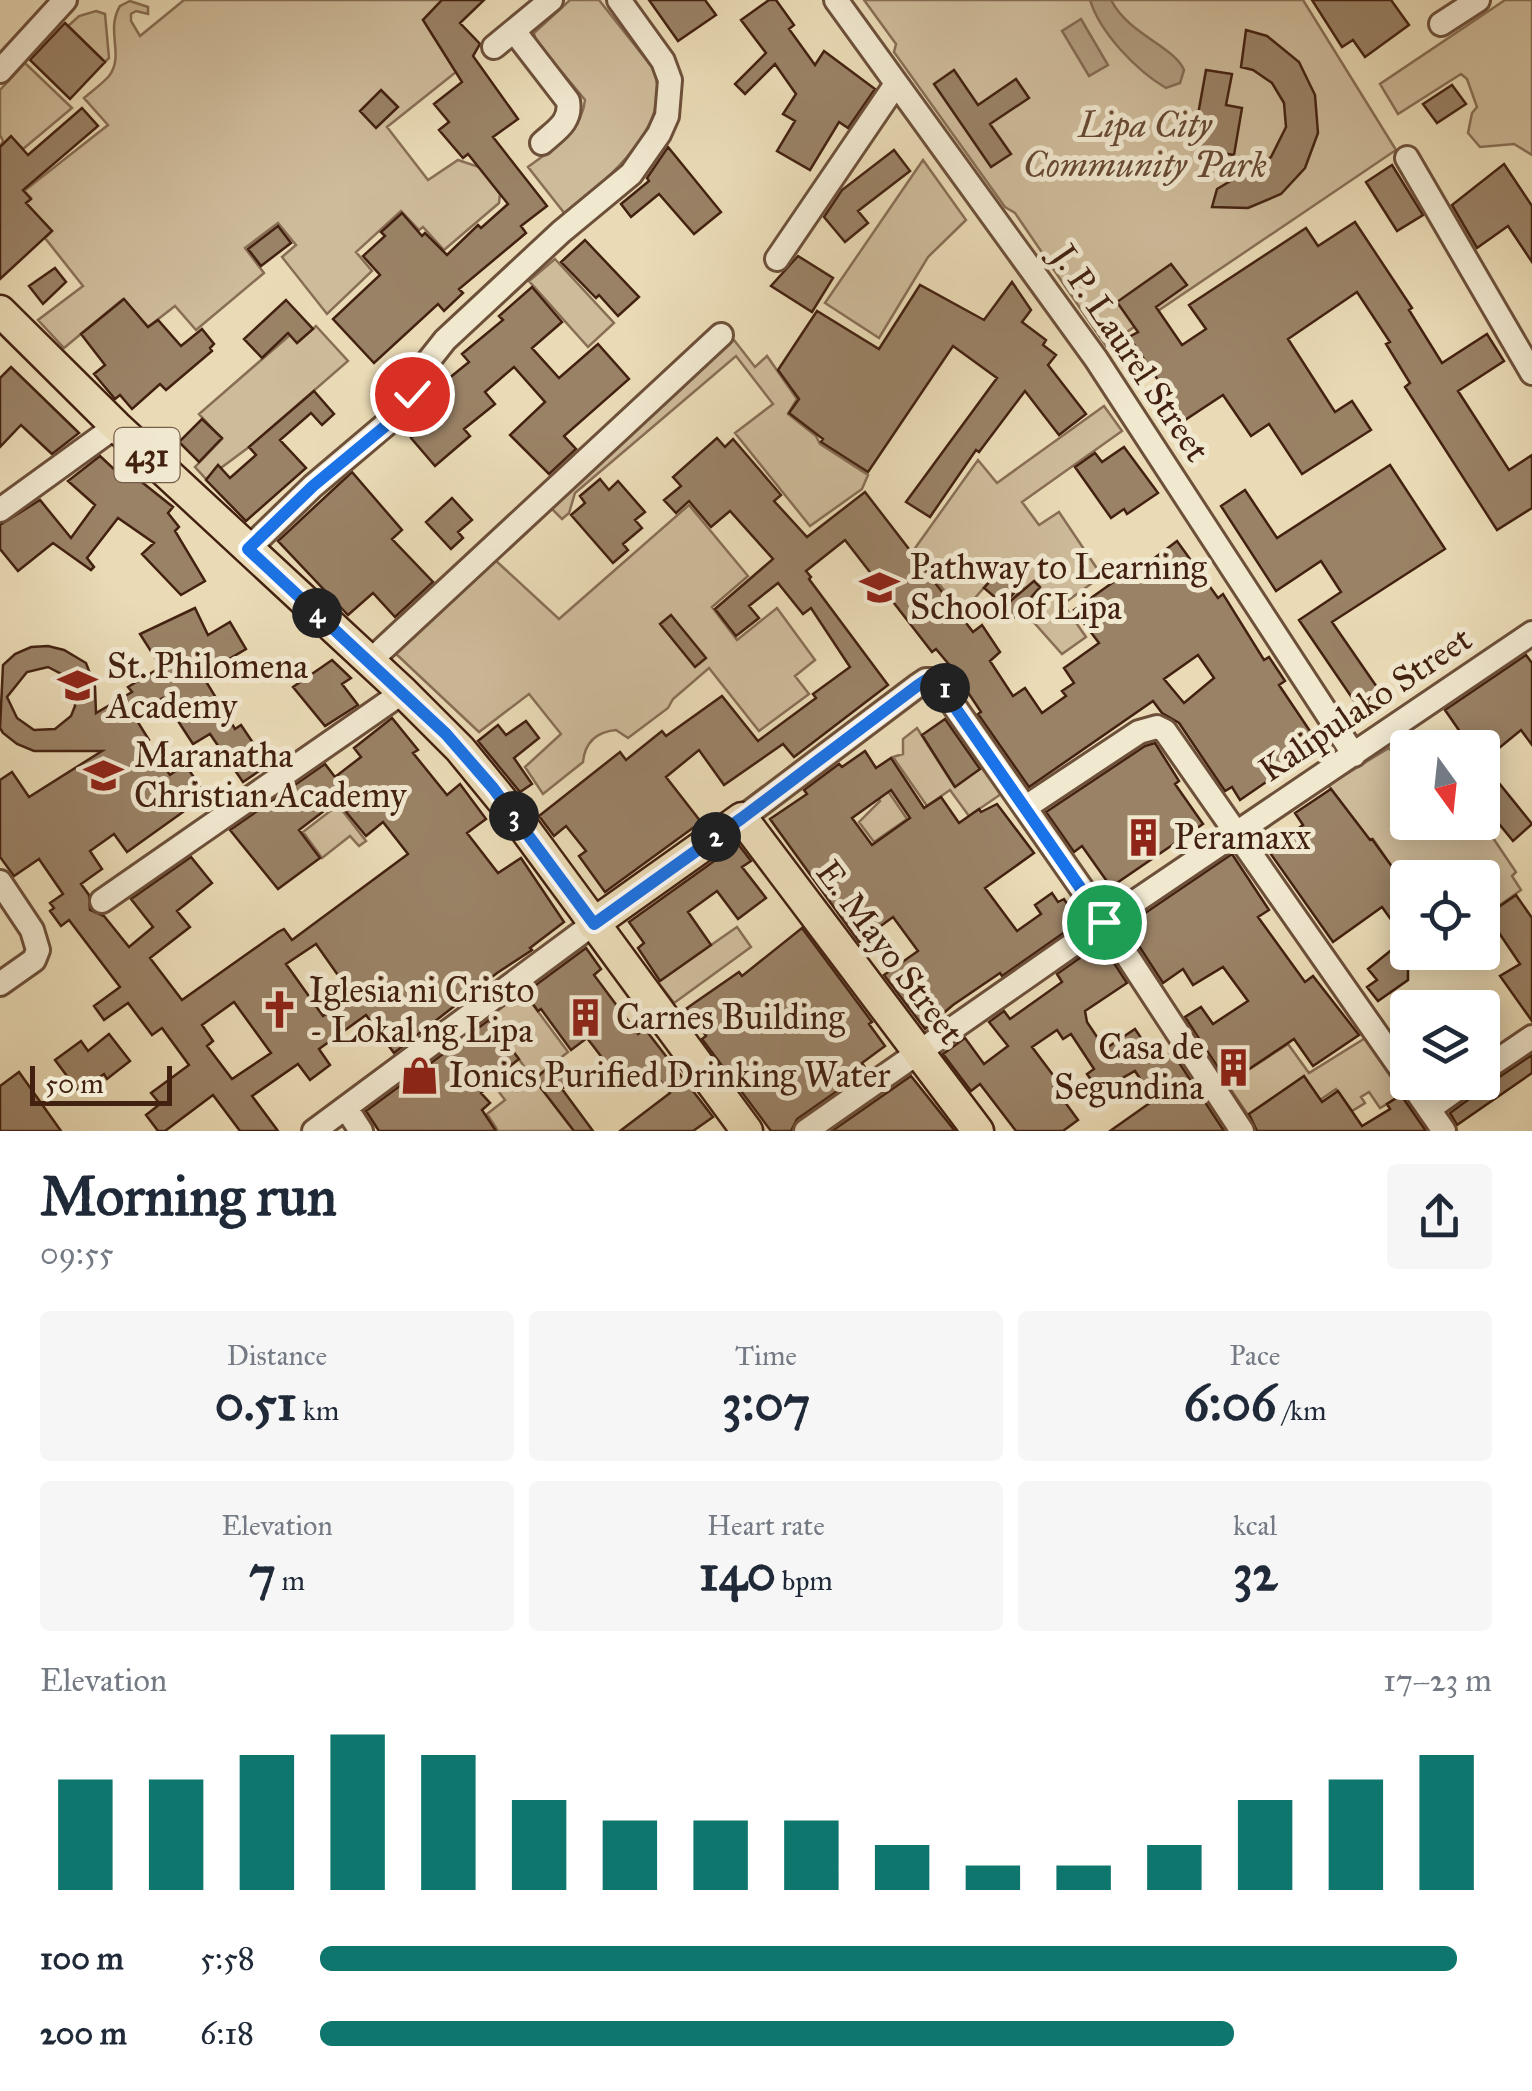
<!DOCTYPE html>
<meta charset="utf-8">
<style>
:root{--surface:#fff;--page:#f6f6f7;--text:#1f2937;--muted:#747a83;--accent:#0f766e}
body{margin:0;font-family:"IM FELL Great Primer",serif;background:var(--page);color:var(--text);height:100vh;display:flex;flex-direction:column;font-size:38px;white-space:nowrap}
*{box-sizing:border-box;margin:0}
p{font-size:32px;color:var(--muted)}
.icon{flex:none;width:55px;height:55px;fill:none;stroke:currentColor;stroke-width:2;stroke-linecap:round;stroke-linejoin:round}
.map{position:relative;height:1131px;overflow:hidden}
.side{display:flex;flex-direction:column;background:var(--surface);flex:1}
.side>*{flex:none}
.needle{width:65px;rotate:165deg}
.tools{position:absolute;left:1390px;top:730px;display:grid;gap:20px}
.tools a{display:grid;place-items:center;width:110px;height:110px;border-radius:10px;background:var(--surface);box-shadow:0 5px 25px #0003;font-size:50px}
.scale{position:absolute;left:30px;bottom:25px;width:142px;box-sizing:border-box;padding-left:10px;border:5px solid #432110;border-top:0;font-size:28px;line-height:35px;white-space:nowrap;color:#432110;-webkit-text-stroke:8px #f1e8d0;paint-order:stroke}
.pin{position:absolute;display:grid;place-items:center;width:85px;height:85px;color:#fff;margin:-42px;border:5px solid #fff;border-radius:50%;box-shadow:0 2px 10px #0007}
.km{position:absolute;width:50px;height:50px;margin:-25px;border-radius:50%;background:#222;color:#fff;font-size:28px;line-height:50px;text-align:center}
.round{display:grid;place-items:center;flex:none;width:105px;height:105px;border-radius:10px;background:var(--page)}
.head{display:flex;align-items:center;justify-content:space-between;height:170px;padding:0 40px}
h1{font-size:55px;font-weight:800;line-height:75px}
.stats{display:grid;grid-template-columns:repeat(3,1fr);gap:15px;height:170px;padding:10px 40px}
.stats div{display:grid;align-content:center;border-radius:10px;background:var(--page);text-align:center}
.stats b{font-size:50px;font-weight:800}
.stats small{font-size:28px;font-weight:400}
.stats p{font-size:28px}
.chart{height:280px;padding:20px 40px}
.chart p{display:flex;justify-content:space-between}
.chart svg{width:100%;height:180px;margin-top:10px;stroke:var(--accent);stroke-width:6}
ul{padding:0 40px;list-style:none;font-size:32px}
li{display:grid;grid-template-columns:160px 120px 1fr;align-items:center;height:75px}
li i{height:25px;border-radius:12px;background:var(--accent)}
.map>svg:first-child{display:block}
.green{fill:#cebb9a;stroke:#886e55;stroke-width:2.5}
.water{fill:#b19c7e;stroke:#856b52;stroke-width:2.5}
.building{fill:#9a8266;stroke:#432110;stroke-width:2.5;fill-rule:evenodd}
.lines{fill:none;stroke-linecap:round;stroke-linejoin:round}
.minor-casing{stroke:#6d503a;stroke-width:28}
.major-casing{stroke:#432110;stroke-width:35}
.minor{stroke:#f1e8d0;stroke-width:22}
.major{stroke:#eadbb6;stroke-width:30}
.route-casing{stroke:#fff;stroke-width:20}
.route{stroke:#1a73e8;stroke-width:12}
.labels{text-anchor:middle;stroke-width:10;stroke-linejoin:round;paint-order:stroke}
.shield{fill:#f1e8d0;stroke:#775d4a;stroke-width:2.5}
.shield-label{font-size:32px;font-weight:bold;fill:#432110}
.park-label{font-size:35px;font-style:italic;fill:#664832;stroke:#f1e8d0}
.street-label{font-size:35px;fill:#432110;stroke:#f1e8d0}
.poi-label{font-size:35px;fill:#432110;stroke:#f1e8d0;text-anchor:start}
</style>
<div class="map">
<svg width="1532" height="1131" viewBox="0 0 1532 1131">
<rect width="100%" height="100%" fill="#eadbb6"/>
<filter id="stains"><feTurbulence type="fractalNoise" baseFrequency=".002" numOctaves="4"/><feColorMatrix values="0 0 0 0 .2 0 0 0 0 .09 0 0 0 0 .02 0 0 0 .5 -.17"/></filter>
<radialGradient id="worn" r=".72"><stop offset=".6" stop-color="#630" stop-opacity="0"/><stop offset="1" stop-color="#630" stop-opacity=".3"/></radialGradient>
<path class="green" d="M184,0H442L423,20L456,72L387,127L428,180L458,160L479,167L500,194L499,203L444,250L423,227L419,230L401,211L356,252L372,271L327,314L282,257L296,245L278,223L245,248L264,273L196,330L175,306L148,327L123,299L64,348L38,320L83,286L45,238L52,231L26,203L31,198L24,191L108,125L84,98C92,91 102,84 109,76C125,55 105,31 120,6L130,1L148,7V14L136,11L131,14V21L140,36Z
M570,0H599L652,67C679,123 603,183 565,214L528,167C552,149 582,132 585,100L536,41L534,33Z
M864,0H1303L1396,150L1106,346L1015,213L1005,207L894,52L896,44Z
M1505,0H1532V155L1514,144L1480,147L1468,133L1472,113L1477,107L1467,79L1461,74L1398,114L1380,84Z
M96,11L105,14L109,58L105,62L68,26L79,16Z
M25,63L72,108L23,149L11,137L0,147L3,141L0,135V90Z
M923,160L966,220L928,257L879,338L825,303Z
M555,259L614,323L588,347L529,281Z
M316,326L348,361L249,447L206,479L195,467L222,439L199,414L290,335L297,343Z
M734,340L755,367L767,356L797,399L788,414L816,436L820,444L868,475L862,489L810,526L735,433L773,404L736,356L575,493L569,513L562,519L547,504Z
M1104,406L1122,431L1022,502L1039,525L1059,512L1102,576L1063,604L1086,637L1062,654L1013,599L1023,587L1000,569L962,613L913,551L978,460L997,483Z
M689,505L748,576L712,607L737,640L777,608L815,660L795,676L809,694L759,731L709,668L673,699L668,708L628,738L616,730C596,732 585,742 583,762L543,794L525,767L561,734L529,694L479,732L394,652L494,559L559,619Z
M917,728L954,786L986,765L1004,792L969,816L950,790L927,806L893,757L903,754V739Z
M1389,748L1407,772L1408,822L1446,823L1457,836L1474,825L1493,838L1516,872L1512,876L1521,890L1483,917L1482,878H1408L1407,889L1373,839L1370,840L1328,785Z
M888,791L907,819L874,842L859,822L880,801L878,798Z
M338,805L366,841L359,846L350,836L322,858L303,832Z
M737,927L751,947L674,1003L658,982Z
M522,990L568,1052L534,1079L574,1131H498L487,1114L505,1100L493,1084L505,1075L517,1091L533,1078L486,1016Z
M1367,1037L1404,1094L1380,1108L1369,1092L1361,1097L1365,1103L1352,1111L1336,1089L1320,1100L1304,1077L1248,1115L1227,1084L1288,1044L1309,1073Z"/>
<path class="water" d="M1090,0H1111C1129,35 1174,46 1184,70L1180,83L1166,88C1137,71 1100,33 1090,0Z
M1081,19L1108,65L1089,76L1062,31Z"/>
<path class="building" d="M442,0H484L460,23L480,44L473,56L518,119L493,137L547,206L521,226L526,233L459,289L463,293L444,311L438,304L374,363L333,319L380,275L363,256L385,236L381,232L402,213L422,236L425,233L447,255L478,225L481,228L508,204L468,154L463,158L439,130L449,122L434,104L462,82L423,20Z
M649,0H705L716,15L678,41Z
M769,0H776L794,25L789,29L815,65L824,51L875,89L848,128L839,122L810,170L777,151L795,121L783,114L796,94L775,64L745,94L735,84L766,53L741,20Z
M1312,0H1391L1409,25L1365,57L1353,40L1342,47Z
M65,23L105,62L70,99L30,60Z
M1246,30L1267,36L1299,62L1315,95L1318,133L1305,168L1281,194L1248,208L1212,207L1217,189L1271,157L1286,127L1284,103L1272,83L1253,70L1241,67Z
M954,70L978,105L1016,79L1029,98L990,124L1011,154L991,167L934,84Z
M1206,70L1232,74L1226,105L1242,108L1234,155L1192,148Z
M1452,85L1466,104L1437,123L1423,104Z
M381,90L398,107L376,128L360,111Z
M82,108L98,126L23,190L31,199L26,203L52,231L0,279V147L11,136L28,155Z
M668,147L721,212L694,234L659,194L631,217L621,204L649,181L647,178Z
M894,150L910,171L858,211L868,223L845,242L824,217L842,190Z
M1504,164L1532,206V262L1508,226L1477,248L1452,205Z
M1392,165L1423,215L1397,231L1366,182Z
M1355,222L1412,308L1409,310L1442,363L1487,334L1504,361L1458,391L1509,470L1532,455V508L1497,530L1405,387L1410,383L1386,344L1390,342L1357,292L1288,339L1335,412L1352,401L1371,430L1302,474L1269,424L1251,436L1223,395L1185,420L1129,337L1138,332L1117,302L1171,264L1187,285L1156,307L1182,345L1206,329L1189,305L1306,228L1318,246Z
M278,226L291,243L261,266L248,249Z
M585,240L639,297L618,316L599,295L596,298L561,262Z
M798,256L833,278L812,312L771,286Z
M55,268L66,282L43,304L29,286Z
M1012,282L1031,310L1022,322L1046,340L1043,345L1056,355L1048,365L1086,414L1059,435L1025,391L979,452L976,450L930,517L906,502L997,378L953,346L868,472L821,442L823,439L789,413L799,399L778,370L817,311L879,349L920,285L984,320Z
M532,287L562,322L532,348L559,378L598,344L629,379L564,436L576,449L549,474L510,435L545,402L514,367L485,392L495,404L464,429L470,436L435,466L411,438L450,405L437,388L469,362L462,354L503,320L499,316Z
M124,299L148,327L158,320L181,346L202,329L214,344L210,348L212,351L166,390L160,384L132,409L120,395L115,399L94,374L105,365L81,334Z
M286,300L313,329L297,343L288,333L262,358L244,339Z
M11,367L79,433L52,454L21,425L0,447V378Z
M314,391L334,414L322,425L311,413L280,440L306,468L246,521L206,480L218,465L230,478L256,455L249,447Z
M202,419L222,438L199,462L179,442Z
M717,438L725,447L733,439L781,495L774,501L807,537L865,492L973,632L982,625L1000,652L990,661L1013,696L1025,688L1042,713L1066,696L1062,691L1074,683L1064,668L1099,643L1074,610L1129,571L1132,575L1177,541L1218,598L1223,594L1264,660L1269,657L1285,681L1279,685L1322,749L1299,765L1297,761L1240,800L1232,787L1225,791L1179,723L1162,713L1153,701L1029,787L978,714L981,712L965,688L967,686L936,649L932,652L845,540L806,571L811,577L809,579L888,685L794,757L783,744L724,785L699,750L666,777L701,822L605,892L579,856L586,851L566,826L554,836L539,816L620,752L626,760L662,731L666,736L722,696L758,741L816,698L813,694L850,667L811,608L803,614L778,583L749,606L759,618L736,636L715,609L773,559L730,511L711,527L689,501L676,513L664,500L681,486L673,477ZM1198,655L1214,678L1184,703L1164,679Z
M1124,447L1158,493L1127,514L1124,509L1111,518L1075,467L1095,453L1102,462Z
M100,456L118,473L123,467L173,507L168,513L179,527L175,531L205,581L181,595L142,554L154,543L118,518L87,558L94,567L91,570L53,543L18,571L0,549V525L40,500L71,538L95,505L68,481Z
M1390,465L1445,549L1332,622L1381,693L1359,708L1299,620L1341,592L1321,561L1276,591L1221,506L1245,490L1277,538Z
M352,472L402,530L392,539L433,582L395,617L373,593L348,615L278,541Z
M600,479L609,490L618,481L645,512L635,520L642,528L623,544L628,550L613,563L571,515L585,503L580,496Z
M452,498L472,520L458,532L463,538L451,549L426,522Z
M1000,570L1019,587L1004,605L984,588Z
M1034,581L1040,587L1010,622L1000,610Z
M195,608L208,635L230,622L246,649L202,675L235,729L241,725L268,765L243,782L210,734L193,744L163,698L134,716L149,740L146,742L170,775L185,764L201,788L178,804L183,812L127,852L114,834L90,851L102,869L81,884L89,895L90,910L104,916L129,947L153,927L131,899L191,857L212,883L177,911L190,927L150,958L182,1000L278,932L284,929L292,940L408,854L383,822L366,836L337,801L299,830L320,858L278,889L230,830L325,764L335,777L361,757L354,748L392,718L418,750L413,753L447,795L460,784L486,819L467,833L498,873L521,858L564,922L530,948L532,950L497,973L394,1053L366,1015L319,1049L330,1065L310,1080L298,1064L252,1096L278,1131H240L213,1095L165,1131H158L146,1115L160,1104L151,1093L189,1065L162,1028L152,1035L128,1003L104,1020L94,1006L120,987L69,920L61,926L50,911L54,908L50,903L63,894L39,859L14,876L0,857V780L12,772L29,797L102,751H34L17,744L3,733L0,728L3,665L15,654L31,647L48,646L64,650L86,663L95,687L96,713L132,692L128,687L161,667L140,634ZM48,667L67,677L73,686L75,706L71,716L55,729L34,730L17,718L7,697L27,672ZM316,944L352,995L323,1016L286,964ZM234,1002L271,1053L232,1079L207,1046L213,1041L202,1025Z
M671,615L706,658L695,667L660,624Z
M1526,655L1532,663V745L1521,730L1482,762V748H1449L1463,736L1445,710Z
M332,660L351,678L342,684L358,705L325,726L293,687Z
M945,719L980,769L955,787L922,735Z
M526,721L539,738L514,758L532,784L520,792L478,741L498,725L506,735Z
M1155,743L1179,781L1175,784L1203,824L1111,887L1082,846L1074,852L1046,812L1145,746Z
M865,751L876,768L891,758L924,808L941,797L959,823L979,809L981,812L997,804L1034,853L985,888L1017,931L1041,914L1035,905L1052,893L1058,902L1064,899L1079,922L1002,976L1000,973L953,1005L925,1029L884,975L918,951L893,917L859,942L770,819L807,794L804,790L839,764L842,767ZM891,790L910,818L872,845L852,818Z
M1482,762L1532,824L1513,841L1482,803Z
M1331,789L1370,840L1372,839L1408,889V980L1378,1001L1367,987L1377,980L1368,969L1405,939L1382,907L1333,942L1268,850L1303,825L1295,813Z
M738,844L751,861L742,867L766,898L738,919L717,891L688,912L711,945L660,981L638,948L644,943L629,922Z
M1232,854L1269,910L1258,917L1305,982L1313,976L1359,1035L1313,1066L1294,1039L1228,1083L1185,1017L1201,1007L1213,1024L1248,1001L1223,967L1193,985L1183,969L1163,983L1126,926Z
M1516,895L1532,918V1021L1500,976L1520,964L1487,915Z
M802,928L872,1022L869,1024L885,1046L862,1063L866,1069L860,1075L797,1119L791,1131H771L702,1039L706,1036L687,1008L739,972L742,976Z
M1101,943L1127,983L1085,1011L1087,1022L1105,1049L1135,1029L1157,1062L1172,1052L1224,1131H1110L1154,1100L1135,1071L1099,1091L1087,1074L1094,1069L1071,1034L1063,1039L1057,1030L1032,1047L1059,1083L1054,1087L1078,1120L1063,1131H1016L980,1084L971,1091L943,1054L965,1038L984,1064L1008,1046L989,1022L1004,1011L1010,1019L1062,982L1057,974Z
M586,948L601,969L594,975L638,1034L645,1029L713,1117L693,1131H620L670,1093L649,1067L636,1078L632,1072L620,1081L587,1038L571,1050L541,1009L538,1011L525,993Z
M489,1020L519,1059L486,1085L488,1087L481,1093L490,1103L482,1110L496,1131H379L366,1111Z
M109,1034L130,1061L107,1079L104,1074L79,1092L55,1060L81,1041L88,1051Z
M1532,1055V1073L1457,1125L1450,1113L1476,1094L1481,1086L1490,1083Z
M561,1058L577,1078L562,1089L593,1131H574L534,1079Z
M19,1072L61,1131H0V1086Z
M911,1076L955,1131H832Z
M1304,1076L1322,1102L1338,1091L1362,1126L1390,1109L1387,1104L1401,1095L1426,1131H1257L1249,1114Z"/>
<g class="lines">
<defs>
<path id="minor" d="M836,0L1096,359L1354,755
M1441,24L1478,0
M514,31L568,101C572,122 555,131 542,143
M494,47L551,0
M0,71L65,0
M1407,158L1532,373
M777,259L896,84
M0,510L116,426
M248,549L313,486L397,415L426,364L445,340L561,232L631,174L659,134L667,116L670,80L663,61L619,0
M370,661L721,335
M1026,807L1139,732L1157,727L1165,731L1408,1079
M742,818L917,686L926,680H936L1105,922L1242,1131
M0,882L32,930L38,950L34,960L0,984
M102,901L403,692
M1482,1071L1532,1037
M1410,1082L1444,1131
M346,1108L361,1131
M1429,1109L1467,1082
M314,1131L593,924
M806,1131L1105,922L1532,633"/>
<path id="major" d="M0,311L116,426L403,692L460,749L519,821L747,1131
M593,924L742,818L978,1131"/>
</defs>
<use href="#minor" class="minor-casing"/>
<use href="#major" class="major-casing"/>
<use href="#minor" class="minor"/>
<use href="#major" class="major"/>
</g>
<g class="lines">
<defs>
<path id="route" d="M412,394L389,423L313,486L248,549L446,734L493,788L594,924L742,818L917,686L926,680H936L1104,922"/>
</defs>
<use href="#route" class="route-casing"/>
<use href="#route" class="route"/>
</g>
<defs>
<symbol id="school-bare" viewBox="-9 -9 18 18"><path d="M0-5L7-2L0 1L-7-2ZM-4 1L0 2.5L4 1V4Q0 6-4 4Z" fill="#8f2418" stroke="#f1e8d0" stroke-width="2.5" paint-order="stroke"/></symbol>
<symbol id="building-bare" viewBox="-9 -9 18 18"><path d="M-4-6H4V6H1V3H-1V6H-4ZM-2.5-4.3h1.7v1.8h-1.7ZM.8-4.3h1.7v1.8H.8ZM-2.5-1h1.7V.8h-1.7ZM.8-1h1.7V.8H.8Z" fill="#8f2418" stroke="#f1e8d0" stroke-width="2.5" paint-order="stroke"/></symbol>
<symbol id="church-bare" viewBox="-9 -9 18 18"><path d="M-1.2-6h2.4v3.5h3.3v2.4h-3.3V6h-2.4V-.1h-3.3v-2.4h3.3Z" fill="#8f2418" stroke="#f1e8d0" stroke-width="2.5" paint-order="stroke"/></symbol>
<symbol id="shop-bare" viewBox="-9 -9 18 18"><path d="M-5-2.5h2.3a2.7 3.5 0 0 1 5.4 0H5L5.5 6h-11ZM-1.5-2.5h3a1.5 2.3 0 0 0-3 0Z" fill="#8f2418" stroke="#f1e8d0" stroke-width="2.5" paint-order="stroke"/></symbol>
</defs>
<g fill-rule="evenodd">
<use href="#school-bare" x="852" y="560" width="55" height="55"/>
<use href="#school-bare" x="50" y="658" width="55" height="55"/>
<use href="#school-bare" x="76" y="748" width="55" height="55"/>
<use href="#building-bare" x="1116" y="810" width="55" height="55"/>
<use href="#church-bare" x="252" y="982" width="55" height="55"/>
<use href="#building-bare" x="558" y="990" width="55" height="55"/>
<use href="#building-bare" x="1206" y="1040" width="55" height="55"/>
<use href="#shop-bare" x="392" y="1048" width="55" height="55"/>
</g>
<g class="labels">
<rect class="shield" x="114.5" y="428" width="65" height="54" rx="8"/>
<g class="shield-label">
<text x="147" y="466">431</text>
</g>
<g class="park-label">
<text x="1145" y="137">Lipa City<tspan x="1145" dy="40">Community Park</tspan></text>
</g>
<g class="street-label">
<text transform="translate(1131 353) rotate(56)" y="12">J. P. Laurel Street</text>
<text transform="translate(1365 704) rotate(-34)" y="12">Kalipulako Street</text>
<text transform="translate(890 952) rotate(53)" y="12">E. Mayo Street</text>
</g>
<g class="poi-label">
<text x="910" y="579">Pathway to Learning<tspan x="910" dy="40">School of Lipa</tspan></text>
<text x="107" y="678">St. Philomena<tspan x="107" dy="40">Academy</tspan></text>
<text x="134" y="767">Maranatha<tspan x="134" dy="40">Christian Academy</tspan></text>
<text x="1174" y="849">Peramaxx</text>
<text x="309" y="1002">Iglesia ni Cristo<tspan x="309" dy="40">- Lokal ng Lipa</tspan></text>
<text x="616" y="1029">Carnes Building</text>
<text x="1204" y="1059" text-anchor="end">Casa de<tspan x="1204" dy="40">Segundina</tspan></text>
<text x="449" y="1087">Ionics Purified Drinking Water</text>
</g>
</g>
<rect width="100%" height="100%" filter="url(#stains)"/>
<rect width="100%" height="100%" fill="url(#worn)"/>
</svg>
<div class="tools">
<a><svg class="needle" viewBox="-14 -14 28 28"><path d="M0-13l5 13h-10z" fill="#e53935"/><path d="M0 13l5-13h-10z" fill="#747a83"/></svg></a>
<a><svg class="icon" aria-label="locate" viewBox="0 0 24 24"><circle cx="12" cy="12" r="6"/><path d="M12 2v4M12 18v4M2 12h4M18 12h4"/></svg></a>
<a><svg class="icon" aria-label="layers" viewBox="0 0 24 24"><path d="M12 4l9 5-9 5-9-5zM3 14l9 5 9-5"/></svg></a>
</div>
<div class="scale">50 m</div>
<div class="pin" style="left:1104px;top:922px;background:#1e9e55"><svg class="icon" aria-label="arrive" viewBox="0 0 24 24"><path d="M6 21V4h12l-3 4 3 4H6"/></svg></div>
<div class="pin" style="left:412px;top:394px;background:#d93025"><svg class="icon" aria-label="check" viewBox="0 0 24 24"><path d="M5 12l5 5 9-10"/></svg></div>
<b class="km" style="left:945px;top:688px">1</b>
<b class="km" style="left:716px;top:837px">2</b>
<b class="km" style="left:514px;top:816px">3</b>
<b class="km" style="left:317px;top:613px">4</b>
</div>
<section class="side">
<div class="head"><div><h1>Morning run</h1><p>09:55</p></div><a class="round"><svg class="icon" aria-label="share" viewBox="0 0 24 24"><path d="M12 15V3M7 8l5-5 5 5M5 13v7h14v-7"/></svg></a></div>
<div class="stats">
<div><p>Distance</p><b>0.51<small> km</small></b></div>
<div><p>Time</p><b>3:07</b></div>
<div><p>Pace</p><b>6:06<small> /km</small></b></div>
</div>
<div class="stats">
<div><p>Elevation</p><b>7<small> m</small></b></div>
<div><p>Heart rate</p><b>140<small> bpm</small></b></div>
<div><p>kcal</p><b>32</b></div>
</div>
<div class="chart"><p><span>Elevation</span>17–23 m</p>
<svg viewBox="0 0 160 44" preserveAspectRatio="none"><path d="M5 44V17M15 44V17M25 44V11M35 44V6M45 44V11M55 44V22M65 44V27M75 44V27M85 44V27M95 44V33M105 44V38M115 44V38M125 44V33M135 44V22M145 44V17M155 44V11"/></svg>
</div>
<ul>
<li><b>100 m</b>5:58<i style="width:97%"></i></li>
<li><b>200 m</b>6:18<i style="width:78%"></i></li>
</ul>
</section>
